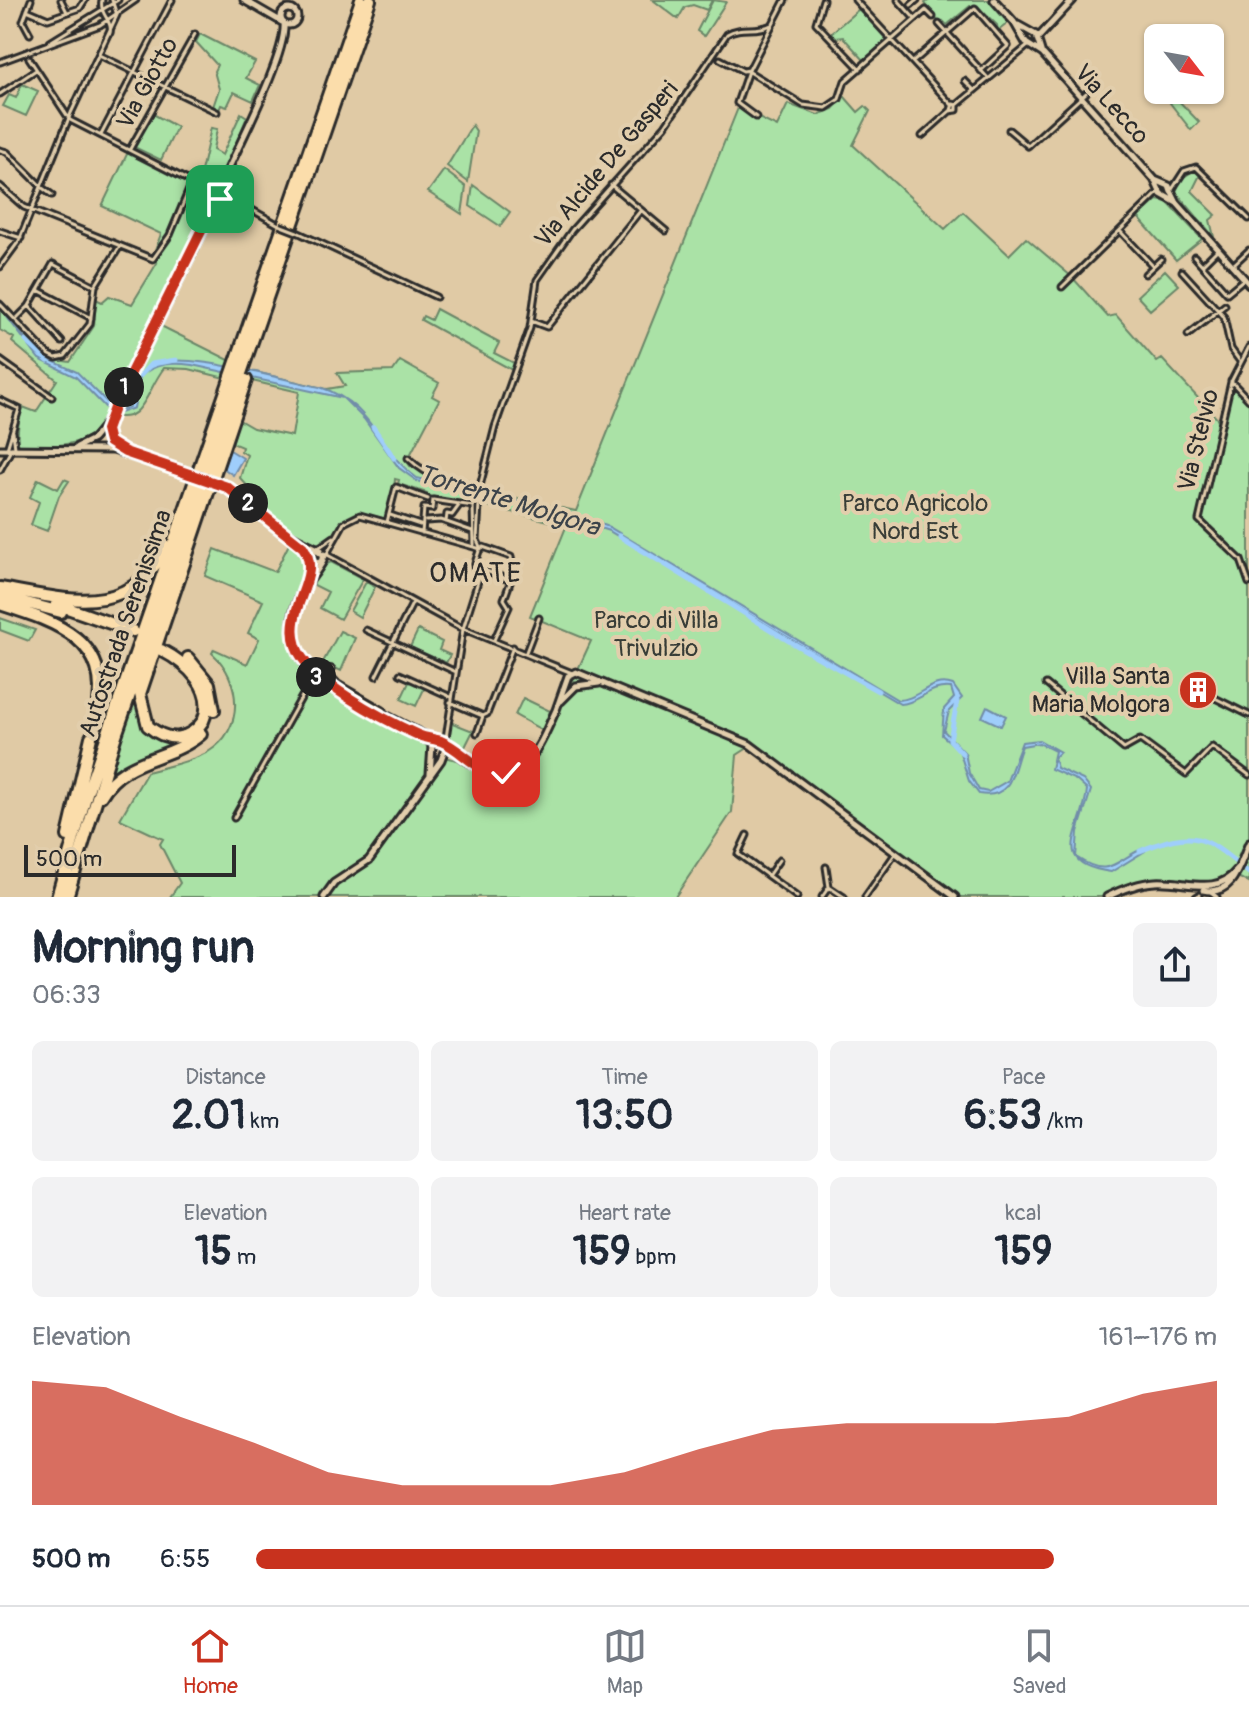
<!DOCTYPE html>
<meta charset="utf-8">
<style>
:root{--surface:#fff;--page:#f2f2f3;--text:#1f2937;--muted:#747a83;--line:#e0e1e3;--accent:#c8321e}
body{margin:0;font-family:Pangolin,sans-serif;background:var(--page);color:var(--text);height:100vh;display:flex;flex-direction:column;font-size:30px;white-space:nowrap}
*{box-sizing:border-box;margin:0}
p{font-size:26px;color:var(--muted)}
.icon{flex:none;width:44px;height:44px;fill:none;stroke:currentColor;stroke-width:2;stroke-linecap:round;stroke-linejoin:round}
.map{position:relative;height:897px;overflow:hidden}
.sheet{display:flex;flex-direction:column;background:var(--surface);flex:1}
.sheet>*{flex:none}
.needle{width:52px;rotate:121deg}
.controls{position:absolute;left:1144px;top:24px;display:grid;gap:16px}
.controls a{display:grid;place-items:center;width:80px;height:80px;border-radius:12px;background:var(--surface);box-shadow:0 2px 6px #0004;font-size:40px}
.scale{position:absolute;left:24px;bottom:20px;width:212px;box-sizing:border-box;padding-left:8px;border:4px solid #2b2b2b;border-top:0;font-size:22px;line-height:28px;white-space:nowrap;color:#2b2b2b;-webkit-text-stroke:6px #e2ceac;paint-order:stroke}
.pin{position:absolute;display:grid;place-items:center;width:68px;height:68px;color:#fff;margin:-34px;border-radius:16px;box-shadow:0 4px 12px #0006}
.km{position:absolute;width:40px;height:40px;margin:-20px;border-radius:50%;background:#222;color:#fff;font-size:22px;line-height:40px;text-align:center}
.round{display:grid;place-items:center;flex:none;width:84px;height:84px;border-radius:12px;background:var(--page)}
.overview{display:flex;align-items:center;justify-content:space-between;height:136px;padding:0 32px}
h1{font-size:44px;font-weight:800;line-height:60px}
.figures{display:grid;grid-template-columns:repeat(3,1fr);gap:12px;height:136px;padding:8px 32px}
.figures div{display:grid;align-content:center;border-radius:12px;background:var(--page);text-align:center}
.figures b{font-size:40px;font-weight:800}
.figures small{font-size:22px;font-weight:400}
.figures p{font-size:22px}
.chart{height:224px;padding:16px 32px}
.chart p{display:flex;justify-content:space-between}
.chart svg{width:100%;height:144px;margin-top:8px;fill:var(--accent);opacity:.7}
ul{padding:0 32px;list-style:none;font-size:26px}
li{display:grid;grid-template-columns:128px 96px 1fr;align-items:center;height:60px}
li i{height:20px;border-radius:10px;background:var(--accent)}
.tab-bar{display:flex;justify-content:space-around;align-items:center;height:112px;border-top:2px solid var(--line);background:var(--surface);font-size:22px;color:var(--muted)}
.tab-bar a{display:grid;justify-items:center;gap:4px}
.tab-bar .selected{color:var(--accent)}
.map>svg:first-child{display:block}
.green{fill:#aae2a6;stroke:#6a8668;stroke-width:2}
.water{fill:#9fcefb;stroke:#718da8;stroke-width:2}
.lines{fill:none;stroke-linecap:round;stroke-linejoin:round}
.river{stroke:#9fcefb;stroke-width:5}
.motorway-tunnel{stroke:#bcaa8d;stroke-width:10;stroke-dasharray:10 5;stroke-linecap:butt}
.minor-casing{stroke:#2b2b2b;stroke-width:9}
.tertiary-casing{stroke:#2b2b2b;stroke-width:11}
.motorway-casing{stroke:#2b2b2b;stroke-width:16}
.minor{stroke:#e2ceac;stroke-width:3}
.tertiary{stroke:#e2ceac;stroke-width:5}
.motorway{stroke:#fbddab;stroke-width:10}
.minor-bridge-casing{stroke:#2b2b2b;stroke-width:9;stroke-linecap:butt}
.tertiary-bridge-casing{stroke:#2b2b2b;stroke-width:11;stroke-linecap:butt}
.minor-bridge{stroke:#e2ceac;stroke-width:3}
.tertiary-bridge{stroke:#e2ceac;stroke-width:5}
.route-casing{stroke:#fff;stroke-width:16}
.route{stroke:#c8321e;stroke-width:10}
.labels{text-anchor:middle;stroke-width:8;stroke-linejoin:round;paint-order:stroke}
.street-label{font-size:24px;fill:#2b2b2b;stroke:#e2ceac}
.park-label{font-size:24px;fill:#383d37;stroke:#e2ceac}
.poi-label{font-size:24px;fill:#2b2b2b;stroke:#e2ceac;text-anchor:end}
.water-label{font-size:26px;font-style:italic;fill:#3c434a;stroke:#e2ceac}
.quarter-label{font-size:28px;letter-spacing:2px;fill:#2b2b2b;stroke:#e2ceac}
</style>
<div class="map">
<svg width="1249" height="897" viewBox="0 0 1249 897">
<rect width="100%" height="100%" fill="#e0caa5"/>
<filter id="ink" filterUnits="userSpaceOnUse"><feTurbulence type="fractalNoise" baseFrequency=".0125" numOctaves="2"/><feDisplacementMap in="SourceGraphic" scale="16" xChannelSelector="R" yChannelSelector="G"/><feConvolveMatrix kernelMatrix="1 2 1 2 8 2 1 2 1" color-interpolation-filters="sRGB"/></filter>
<g filter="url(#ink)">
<path class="green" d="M653,0H712L707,10L693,5L685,7L678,19Z
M713,0L726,2L704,36L697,31Z
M930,0H988L1008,23L998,31L997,25L978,7L970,6L947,25L943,21L940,24L925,3Z
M859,9L887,40L864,60L843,37L836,38L831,33Z
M200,34L255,62L246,78L260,85L253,101L234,92L227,107L221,105L219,110L213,107L219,89L214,71L217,65L196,42Z
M22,84L38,91L26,116L3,106L9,95L16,98Z
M844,96L858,112L865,106L870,111L853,145L945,229L963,212L1009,255L1026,238L1072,277L1108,317L1116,315L1157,362L1162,359L1222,424L1232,385L1249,401V883L1236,876L1216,886L1156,881L1105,897H957L754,744L737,755L732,812L675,897H170L180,883L160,844L163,839L120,819L147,772C167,766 191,762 208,752C245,730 242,680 212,653L214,649L247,664L259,639L248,633L263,601L205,576L215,549L275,572L290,542C328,549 294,595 291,616C288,636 302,664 314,678L421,739L434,755L462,761L491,775H506L525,768L539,754L591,641L530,616L566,527L561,524L480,504L444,501V498L426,496L427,493L398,484L399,480L395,479L392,509L386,519C339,505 354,529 322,543C301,546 272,522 259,506L263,497L255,494L240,478L247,455L241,451L242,447L232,443L239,420L253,428L292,436L299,392L252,381L255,372L327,389L345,386L337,373L393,371L400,361L439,383L432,396L439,400L407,461L410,466L453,486L576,511L738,108L777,127L788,104L818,115L833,109Z
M1176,98L1199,122L1191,130L1170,103Z
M241,113L247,117L223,176L207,183L199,180L211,128L217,129L213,150L222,155Z
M153,114L177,127L161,160L134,147Z
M472,125L476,131L468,182L447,166Z
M128,152L206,190L210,203L151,321L231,361L225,378L189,369L164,368C145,392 144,428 107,414C90,450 57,445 23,447L17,443L20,406L36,412L57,380L12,342L14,338L0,330V306L51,359L70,362L94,326L96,299L102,302L109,296L132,304L157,263L151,260L161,234L102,206Z
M1196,169L1201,173L1192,191L1216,215L1210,220L1214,237L1176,192L1181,179Z
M444,170L466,187L462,214L428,192Z
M473,185L510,212L500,226L470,206Z
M1157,200L1167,202L1202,239L1176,260L1138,217Z
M1165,270L1179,285L1150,310L1137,296Z
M436,309L499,343L494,353L514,363L512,370L421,320L423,316L431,320Z
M38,479L58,489L64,479L69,481L59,496L47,531L31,525L39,502L30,497Z
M331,562L363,579L340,619L320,608L328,592L310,583L323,566Z
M366,582L375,587L360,617L350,611Z
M0,618L35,630L29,641L0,630Z
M418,630L442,642L439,650L450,655L446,663L410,647Z
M340,631L355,638L341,671L323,662Z
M142,680L146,727L185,739L172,748L145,754L146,758L103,788Z
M410,680L425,687L416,706L401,699Z
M523,698L550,711L542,730L515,715Z
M450,722L473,731L462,753L450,744Z"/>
<path class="water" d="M0,308L39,355L77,372L112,407L122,410L129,407C137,394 133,379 146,368C172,345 285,381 320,387C376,406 375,448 417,478L577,515L609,527L898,700C919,700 930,677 953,685L962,698L949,711L944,731L965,753L969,773L979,790L988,792L1007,781L1022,742L1039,740L1060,752L1054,758L1057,768L1083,780L1091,790L1078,832L1076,857C1110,880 1115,860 1144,848L1145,851L1111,872C1047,864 1083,831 1087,790L1076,780L1051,769L1055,751L1039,743L1022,746C1013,767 1014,800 979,794L969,781L959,750L942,735L944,709L954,698L951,688C929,685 920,703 900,704L609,531L553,513L417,481L399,468L364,419L343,398L192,365C172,362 155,363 140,377L134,408L120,413L108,410L76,377L39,359Z
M230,450L243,458L233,475L223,468Z
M987,706L1006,716L1001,726L982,717Z"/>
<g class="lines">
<path class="river" d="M26,341L48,361
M140,376L151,364L176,360
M373,427L394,458
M570,519L599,526
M619,536L789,641L878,691
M957,701L950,740L962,753
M1140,851C1197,827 1205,837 1249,873"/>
<path class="motorway-tunnel" d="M91,737L97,713"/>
<defs>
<path id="minor" d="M61,0L67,12
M102,0C99,15 113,20 110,33
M112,0L117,15
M823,0L816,23L860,69
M855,0L952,105
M898,0L915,19
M911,5L917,0
M27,10L48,19L80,8L85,0
M939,24L987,77
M30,34L23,21L31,0
M50,42L118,0
M99,55L217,112
M29,58L70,120L211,192
M720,59L743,71L749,70L785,0
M0,62L100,25L136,0
M913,62L975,8L1008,46L981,71
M965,81L974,90
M0,94L36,70
M957,105L1029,45
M756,117L737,103L748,71L803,105L826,108L839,99L845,81L926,10L933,17
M1009,130L1028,146L1086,93
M101,135L172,0
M922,136L950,111L957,110V105L953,104L951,110
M130,149L195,34
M0,150L7,152L41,186
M203,184H214
M611,185L666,231
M0,186L24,207L153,259L170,235L193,180
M41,187L52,195
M228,191L240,203L279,225
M1171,191L1184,171L1196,167L1249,219
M224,198L233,200
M0,231L21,238
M1120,231L1153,266
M297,232L436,297
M1194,256L1227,293L1244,279
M1202,265L1218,249
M1232,266L1249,250
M0,267L19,241L71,113L117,15
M1182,271L1224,317L1231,349L1239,360
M1145,274L1161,259
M1062,287L1159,192
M38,290L91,318
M0,304L48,354L56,358L65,356L90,324L95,286L120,246
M29,306L62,342
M16,319L29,306L53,264L95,286
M531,321L547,327L641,210
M1188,335L1225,305
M1249,347L1231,382L1199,520L1241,560L1249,583
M0,360L52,397
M1231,381L1249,400
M0,400L19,409L7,449
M13,432L15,448
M408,458C431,480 450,482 480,486
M0,470L12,448
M390,515L420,525
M426,521L441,520L472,531
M387,522L396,487L428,499
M446,522L447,514L452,515L460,504
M422,533L424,508L432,509L433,500L473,506L474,545
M483,547L511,557C514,574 510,584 504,599L509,607L494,640
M317,549L334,537
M324,553L459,627L572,673
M325,557L344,523L360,515L481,549L477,540L480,486L495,427L530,328L537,280L572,230L665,126L727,34C741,25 756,33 771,25
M479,572L484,570L511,581
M366,630L456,672
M526,652L539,618
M327,668L332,669L330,675L325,673Z
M400,674L451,697
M330,675L338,684L383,710
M376,676L413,602
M1046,684L1124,749L1140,740L1186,774L1212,747L1249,775
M1211,696L1249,715
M450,702L483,716L487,714L513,647
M382,712L426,735
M477,733L483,716
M445,744L463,629L479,578L474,566L479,551
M234,818L314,675
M747,835L738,854L797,897
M826,867L829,887L844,897
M768,876L779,860
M1211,892L1217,897
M822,897L829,887
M865,897L895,854
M1196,897L1199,895"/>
<path id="tertiary" d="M244,0L282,22
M994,0L1014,22L1026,43L1043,54L1154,179L1161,194L1177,203
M281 17a8 8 0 1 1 16 0a8 8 0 1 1-16 0Z
M1018,25L1036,35L1041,51
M1037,39L1073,0
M1155,180L1169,186L1171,192
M218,182L227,172C241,140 287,53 284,23
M210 191a9 9 0 1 1 18 0a9 9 0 1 1-18 0Z
M1171,191L1177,203L1249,284
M106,427L109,442L117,448
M77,447L93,439L108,421L219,199
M0,449L113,450L190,473
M218,483L242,497L278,529L320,550
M299,543L314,563L321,562L323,555L315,550L310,559
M323,561C313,579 297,593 293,615C290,633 295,654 308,668C330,693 404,729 437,742
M561,701L576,686L599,683
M556,710L568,676L576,672L749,744L955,897
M430,774L432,746L439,741C450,745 459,756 470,763C523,793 537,751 556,710
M1203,890C1233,897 1239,866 1249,843
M324,897L334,883L369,860L441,760L446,746
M1107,897C1123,889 1138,883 1155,882C1186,880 1216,897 1237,870"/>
<path id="motorway" d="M0,588C66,599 129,621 167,546
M0,596L61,612
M0,604C56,622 114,640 97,713
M56,604L133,631
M161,650C186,663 217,689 203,721C189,742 167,742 148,726L140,694L246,380
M188,658L209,684L214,710
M101,796C124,756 170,761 201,734
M68,836L91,737
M57,897L87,793L361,0
M67,897L115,738L370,0"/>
</defs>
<use href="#minor" class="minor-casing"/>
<use href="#tertiary" class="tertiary-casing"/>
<use href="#motorway" class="motorway-casing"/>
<use href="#minor" class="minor"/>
<use href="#tertiary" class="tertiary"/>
<use href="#motorway" class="motorway"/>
<defs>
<path id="minor-bridge" d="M279,225L297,232"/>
<path id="tertiary-bridge" d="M190,473L218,483"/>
</defs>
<use href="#minor-bridge" class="minor-bridge-casing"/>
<use href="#tertiary-bridge" class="tertiary-bridge-casing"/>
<use href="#minor-bridge" class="minor-bridge"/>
<use href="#tertiary-bridge" class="tertiary-bridge"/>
</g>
</g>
<g class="lines" filter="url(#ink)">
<defs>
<path id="route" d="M220,199L213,207L115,405L106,430L109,442L125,452L227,487L303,547C324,578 283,607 296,646C307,680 385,720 418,735C425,738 435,739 441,741C465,751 477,775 506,773"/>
</defs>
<use href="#route" class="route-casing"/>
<use href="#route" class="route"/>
</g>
<defs>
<symbol id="building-disc" viewBox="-11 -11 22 22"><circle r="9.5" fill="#c8321e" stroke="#e2ceac"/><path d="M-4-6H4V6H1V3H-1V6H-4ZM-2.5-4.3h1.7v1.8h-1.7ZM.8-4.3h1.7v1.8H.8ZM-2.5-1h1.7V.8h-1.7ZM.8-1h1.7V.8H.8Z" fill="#fff"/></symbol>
</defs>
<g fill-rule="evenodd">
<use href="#building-disc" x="1176" y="668" width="44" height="44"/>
</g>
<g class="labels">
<g class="street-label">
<text transform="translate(147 83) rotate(-61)" y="8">Via Giotto</text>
<text transform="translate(1112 104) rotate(48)" y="8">Via Lecco</text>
<text transform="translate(606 164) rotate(-50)" y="8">Via Alcide De Gasperi</text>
<text transform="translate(1198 440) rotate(-76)" y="8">Via Stelvio</text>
<text transform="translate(125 623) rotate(-71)" y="8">Autostrada Serenissima</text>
</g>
<g class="park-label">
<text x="915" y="511">Parco Agricolo<tspan x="915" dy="28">Nord Est</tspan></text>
<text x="656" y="628">Parco di Villa<tspan x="656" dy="28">Trivulzio</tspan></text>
</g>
<g class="poi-label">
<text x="1170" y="684">Villa Santa<tspan x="1170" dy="28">Maria Molgora</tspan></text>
</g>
<g class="water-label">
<text transform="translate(509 500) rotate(17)" y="9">Torrente Molgora</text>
</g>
<g class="quarter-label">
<text x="476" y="582">OMATE</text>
</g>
</g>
</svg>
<div class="controls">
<a><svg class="needle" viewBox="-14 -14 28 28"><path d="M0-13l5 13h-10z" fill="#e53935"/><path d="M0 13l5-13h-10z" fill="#747a83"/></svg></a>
</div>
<div class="scale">500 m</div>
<div class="pin" style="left:220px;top:199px;background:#1e9e55"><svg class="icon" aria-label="arrive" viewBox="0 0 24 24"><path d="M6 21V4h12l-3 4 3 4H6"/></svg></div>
<div class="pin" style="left:506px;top:773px;background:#d93025"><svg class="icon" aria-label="check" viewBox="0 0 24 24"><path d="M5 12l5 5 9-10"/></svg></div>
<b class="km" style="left:124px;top:387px">1</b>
<b class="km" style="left:248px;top:503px">2</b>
<b class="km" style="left:316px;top:677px">3</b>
</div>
<section class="sheet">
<div class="overview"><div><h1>Morning run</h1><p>06:33</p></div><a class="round"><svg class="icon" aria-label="share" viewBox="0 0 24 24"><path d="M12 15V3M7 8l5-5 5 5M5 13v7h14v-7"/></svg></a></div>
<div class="figures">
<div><p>Distance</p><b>2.01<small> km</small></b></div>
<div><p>Time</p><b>13:50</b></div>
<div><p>Pace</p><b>6:53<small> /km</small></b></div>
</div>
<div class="figures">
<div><p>Elevation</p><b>15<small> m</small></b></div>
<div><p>Heart rate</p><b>159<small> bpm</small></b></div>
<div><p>kcal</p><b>159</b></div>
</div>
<div class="chart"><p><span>Elevation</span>161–176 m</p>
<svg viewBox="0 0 160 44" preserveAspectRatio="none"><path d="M0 44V6L10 8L20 17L30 25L40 34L50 38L60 38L70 38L80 34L90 27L100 21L110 19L120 19L130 19L140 17L150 10L160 6V44z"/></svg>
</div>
<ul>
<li><b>500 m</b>6:55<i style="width:83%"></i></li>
</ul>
</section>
<nav class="tab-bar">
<a class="selected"><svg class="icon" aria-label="home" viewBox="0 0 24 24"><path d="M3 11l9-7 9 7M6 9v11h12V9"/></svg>Home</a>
<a><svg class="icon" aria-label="map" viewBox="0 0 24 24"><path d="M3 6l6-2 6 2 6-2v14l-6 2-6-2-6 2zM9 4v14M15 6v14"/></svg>Map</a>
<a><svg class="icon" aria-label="saved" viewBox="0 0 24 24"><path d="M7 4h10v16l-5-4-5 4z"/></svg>Saved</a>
</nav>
